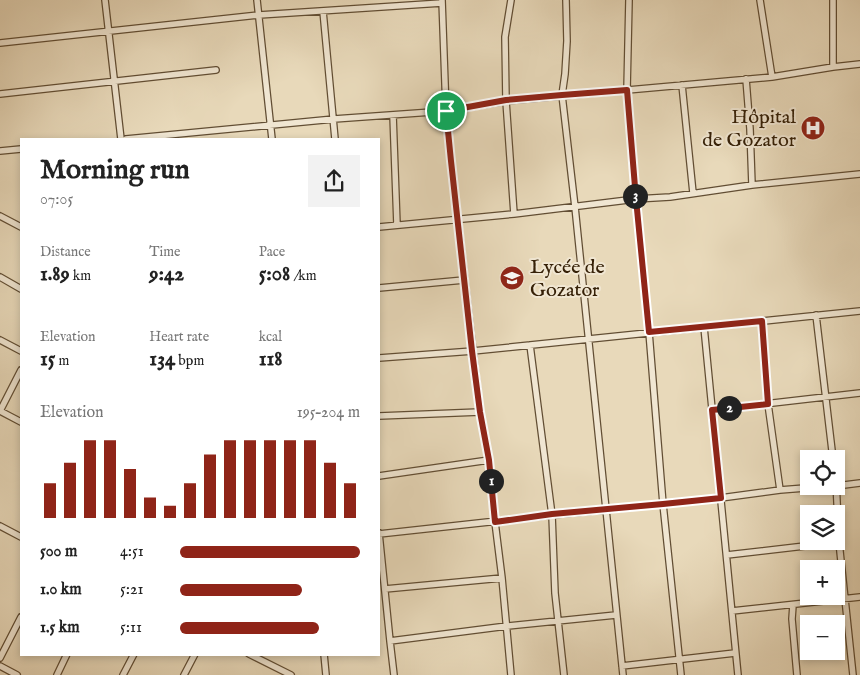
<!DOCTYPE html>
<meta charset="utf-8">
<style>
:root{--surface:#fff;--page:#f2f2f2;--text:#222;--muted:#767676;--accent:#8f2418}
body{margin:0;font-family:"IM FELL English",serif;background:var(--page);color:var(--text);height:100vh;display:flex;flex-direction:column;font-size:19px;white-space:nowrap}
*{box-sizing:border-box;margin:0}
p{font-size:16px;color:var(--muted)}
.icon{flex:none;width:28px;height:28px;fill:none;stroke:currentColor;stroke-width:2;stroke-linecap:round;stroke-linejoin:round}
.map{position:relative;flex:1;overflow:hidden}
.details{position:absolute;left:20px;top:138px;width:360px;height:518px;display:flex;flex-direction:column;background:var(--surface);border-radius:0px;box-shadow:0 2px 8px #0003}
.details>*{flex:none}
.fabs{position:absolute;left:800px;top:450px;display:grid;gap:10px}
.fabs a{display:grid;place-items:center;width:45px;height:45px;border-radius:0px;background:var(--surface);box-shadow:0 2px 8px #0003;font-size:25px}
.pin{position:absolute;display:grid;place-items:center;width:42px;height:42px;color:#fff;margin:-21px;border:2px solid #fff;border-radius:50%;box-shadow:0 1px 5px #0007}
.km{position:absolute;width:25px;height:25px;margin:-12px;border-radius:50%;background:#222;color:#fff;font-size:14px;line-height:25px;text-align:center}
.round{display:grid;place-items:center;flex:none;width:52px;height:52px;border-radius:0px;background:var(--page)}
.headline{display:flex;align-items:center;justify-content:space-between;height:85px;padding:0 20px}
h1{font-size:28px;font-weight:800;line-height:38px}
.stats{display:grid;grid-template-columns:repeat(3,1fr);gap:8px;height:85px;padding:5px 20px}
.stats div{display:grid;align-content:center}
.stats b{font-size:21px;font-weight:800}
.stats small{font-size:14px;font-weight:400}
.stats p{font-size:14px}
.chart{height:140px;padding:10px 20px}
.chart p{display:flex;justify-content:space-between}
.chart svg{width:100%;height:90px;margin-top:5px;stroke:var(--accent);stroke-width:6}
ul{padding:0 20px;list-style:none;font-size:16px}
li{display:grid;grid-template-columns:80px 60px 1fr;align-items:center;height:38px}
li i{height:12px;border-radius:6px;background:var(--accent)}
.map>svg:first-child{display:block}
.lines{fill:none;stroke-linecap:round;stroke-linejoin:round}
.minor-casing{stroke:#624e34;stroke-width:8}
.minor{stroke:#f0e6d2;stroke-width:5.5}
.route-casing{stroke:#fff;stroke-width:10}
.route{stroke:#8f2418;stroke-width:6}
.labels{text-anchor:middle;stroke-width:4;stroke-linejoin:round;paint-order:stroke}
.poi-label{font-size:20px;fill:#352007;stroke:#f0e6d2;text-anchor:end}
</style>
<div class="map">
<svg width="860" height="675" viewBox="0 0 860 675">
<rect width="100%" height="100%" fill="#e8d9ba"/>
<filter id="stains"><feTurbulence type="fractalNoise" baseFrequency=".004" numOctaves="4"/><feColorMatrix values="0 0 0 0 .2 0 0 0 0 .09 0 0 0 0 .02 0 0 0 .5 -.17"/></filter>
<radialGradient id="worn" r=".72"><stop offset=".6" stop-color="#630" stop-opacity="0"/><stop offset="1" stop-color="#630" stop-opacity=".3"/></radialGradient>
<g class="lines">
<defs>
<path id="minor" d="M105,0L121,139
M257,0L272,139
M442,0L446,111L451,161L480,412L489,460L495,522L502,578L511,675
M511,0L505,37L506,101L514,214
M566,0L567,41L565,74L562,95L575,207L623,675
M629,0L627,90L636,199L649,332L663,504L681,675
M760,0L772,77
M323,11L335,139
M0,43L259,15L442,3
M833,67V0
M746,79L750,129L752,185
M682,85L693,193
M0,94L216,70
M393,115L397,225
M126,139L334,119L446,111L506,101L772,77L833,67L860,64
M0,151L21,149
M0,216L21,227
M379,227L514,214L636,199L670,197L752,185L860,174
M0,277L21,289
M379,288L464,280
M816,315L833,459
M762,321L768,404L780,490
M704,327L738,675
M0,340L21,351
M530,345L552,515L555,593L564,675
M379,358L473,351L860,311
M21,370L0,411L21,422
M712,410L860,393
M379,416L480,412
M379,476L489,460
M836,482L839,542L853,675
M836,486L860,483
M0,526L21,537
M379,533L390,641L394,675
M379,534L552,515L713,499L780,490L830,486
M727,555L839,542
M385,589L502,578
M793,605L792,619L797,675
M732,611L860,597
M390,641L507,626L616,615
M249,654L291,675
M324,654L326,675
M0,658L21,617
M0,666L17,675
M622,666L735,653
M57,675L67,654
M123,675L134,654
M184,675L195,654"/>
</defs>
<use href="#minor" class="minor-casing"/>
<use href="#minor" class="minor"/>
</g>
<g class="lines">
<defs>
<path id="route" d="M627,90L636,199L649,332L762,321L768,404L712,410L721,498L663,504L552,514L495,522L489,460L480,412L472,351L451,161L446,111L506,100L562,95Z"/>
</defs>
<use href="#route" class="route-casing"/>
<use href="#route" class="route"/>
</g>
<defs>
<symbol id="hospital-disc" viewBox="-11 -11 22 22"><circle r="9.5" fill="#8f2418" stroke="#f0e6d2"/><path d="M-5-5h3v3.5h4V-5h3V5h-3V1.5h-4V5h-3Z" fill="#fff"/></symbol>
<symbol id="school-disc" viewBox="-11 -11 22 22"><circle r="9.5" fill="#8f2418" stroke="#f0e6d2"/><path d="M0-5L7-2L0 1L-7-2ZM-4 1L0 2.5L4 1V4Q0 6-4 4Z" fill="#fff"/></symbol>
</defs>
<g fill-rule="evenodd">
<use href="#hospital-disc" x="799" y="114" width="28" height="28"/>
<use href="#school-disc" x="498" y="264" width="28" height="28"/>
</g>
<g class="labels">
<g class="poi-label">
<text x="796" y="123">Hôpital<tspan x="796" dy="23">de Gozator</tspan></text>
<text x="530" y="273" text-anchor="start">Lycée de<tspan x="530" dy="23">Gozator</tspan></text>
</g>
</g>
<rect width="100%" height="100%" filter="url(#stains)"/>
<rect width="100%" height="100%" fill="url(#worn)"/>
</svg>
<div class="fabs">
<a><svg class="icon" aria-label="locate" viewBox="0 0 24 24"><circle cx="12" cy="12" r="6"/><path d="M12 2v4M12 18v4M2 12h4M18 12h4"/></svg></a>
<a><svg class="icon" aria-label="layers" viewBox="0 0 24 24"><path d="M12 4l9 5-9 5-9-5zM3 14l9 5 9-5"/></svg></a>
<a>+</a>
<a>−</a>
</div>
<div class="pin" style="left:446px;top:111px;background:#1e9e55"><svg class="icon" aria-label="arrive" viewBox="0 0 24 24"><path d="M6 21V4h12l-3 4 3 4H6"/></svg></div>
<b class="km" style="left:491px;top:481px">1</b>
<b class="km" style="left:729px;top:408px">2</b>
<b class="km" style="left:635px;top:196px">3</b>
<section class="details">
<div class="headline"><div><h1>Morning run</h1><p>07:05</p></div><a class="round"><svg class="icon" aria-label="share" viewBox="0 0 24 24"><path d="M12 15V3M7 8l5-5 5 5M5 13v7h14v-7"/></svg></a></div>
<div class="stats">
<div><p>Distance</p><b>1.89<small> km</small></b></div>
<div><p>Time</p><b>9:42</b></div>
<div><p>Pace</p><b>5:08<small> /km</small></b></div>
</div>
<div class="stats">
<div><p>Elevation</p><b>15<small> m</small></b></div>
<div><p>Heart rate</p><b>134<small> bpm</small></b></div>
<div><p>kcal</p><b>118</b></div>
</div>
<div class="chart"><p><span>Elevation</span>195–204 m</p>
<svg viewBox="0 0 160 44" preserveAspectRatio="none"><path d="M5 44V27M15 44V17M25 44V6M35 44V6M45 44V20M55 44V34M65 44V38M75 44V27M85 44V13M95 44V6M105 44V6M115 44V6M125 44V6M135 44V6M145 44V17M155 44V27"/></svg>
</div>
<ul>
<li><b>500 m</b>4:51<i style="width:100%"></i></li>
<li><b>1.0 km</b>5:21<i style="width:68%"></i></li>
<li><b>1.5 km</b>5:11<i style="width:77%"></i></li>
</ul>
</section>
</div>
